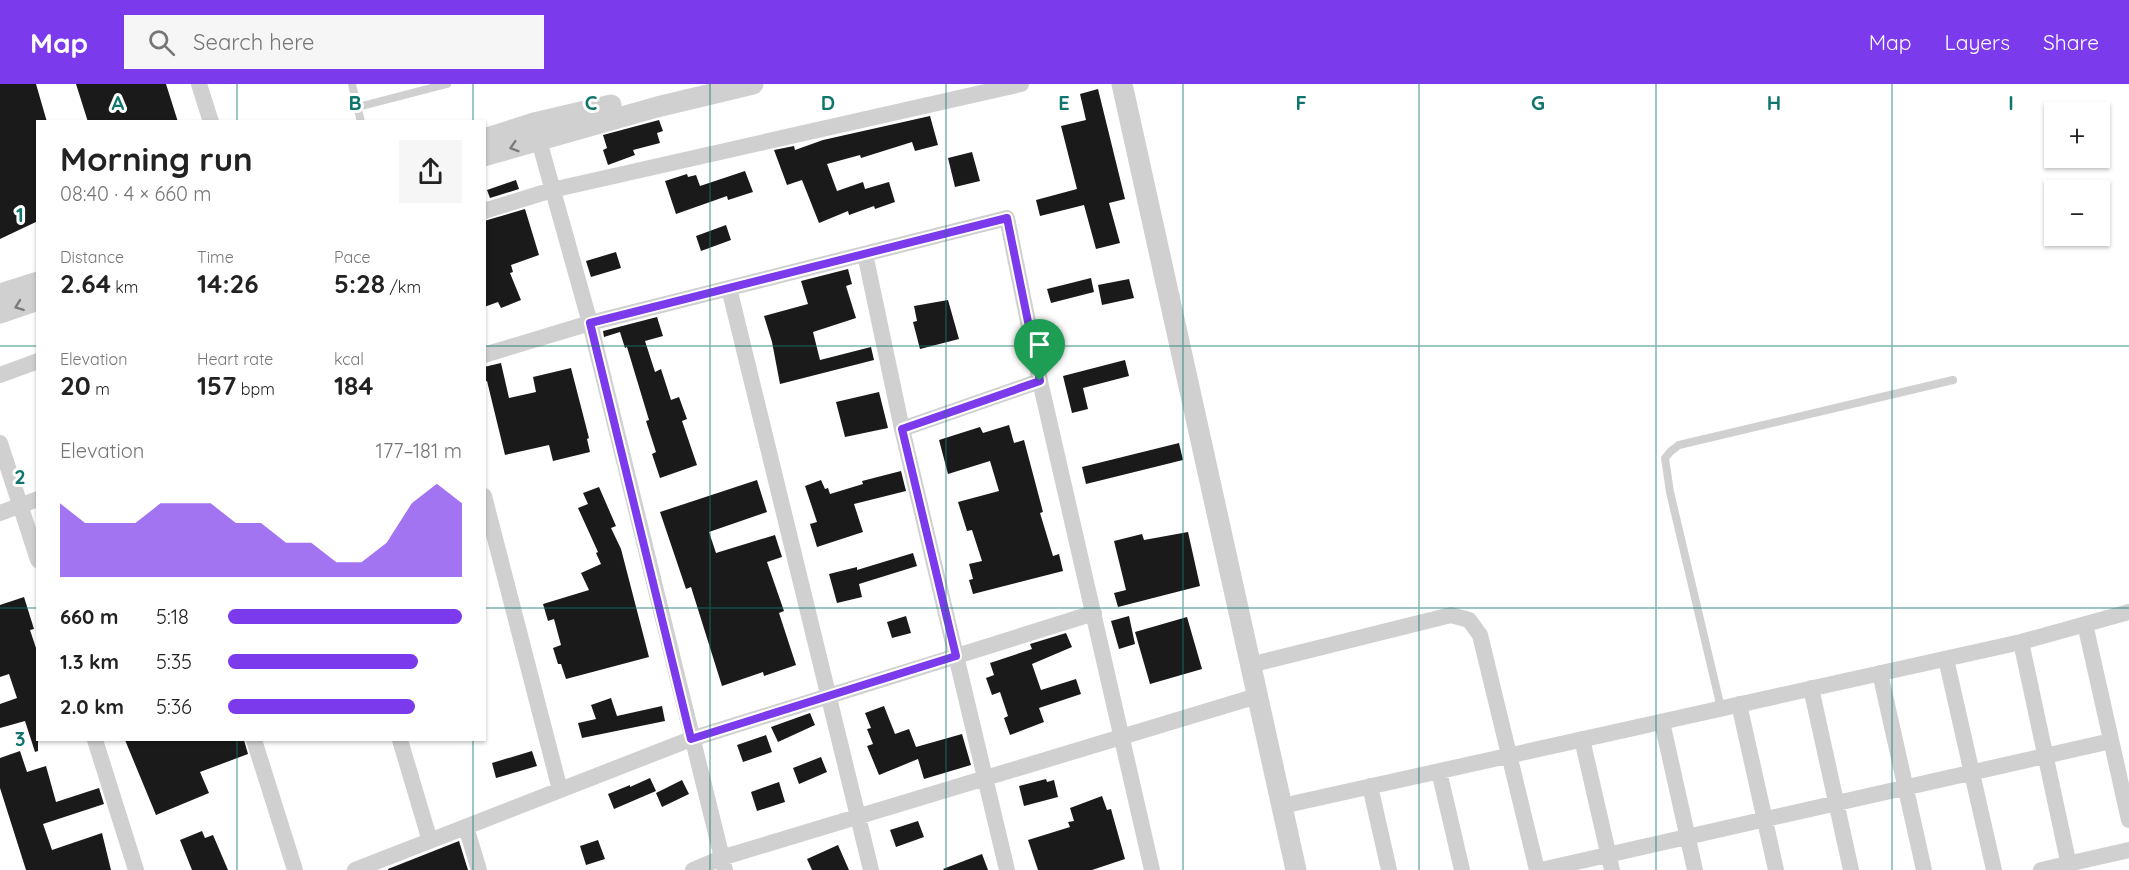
<!DOCTYPE html>
<meta charset="utf-8">
<style>
:root{--surface:#fff;--page:#f6f6f6;--text:#222;--muted:#767676;--accent:#7c3aed}
body{margin:0;font-family:Quicksand,sans-serif;background:var(--page);color:var(--text);height:100vh;display:flex;flex-direction:column;font-size:22px;white-space:nowrap}
*{box-sizing:border-box;margin:0}
p{font-size:20px;color:var(--muted)}
.icon{flex:none;width:33px;height:33px;fill:none;stroke:currentColor;stroke-width:2;stroke-linecap:round;stroke-linejoin:round}
.map{position:relative;flex:1;overflow:hidden}
.details{position:absolute;left:36px;top:36px;width:450px;height:621px;display:flex;flex-direction:column;background:var(--surface);border-radius:0px;box-shadow:0 2px 4px #0004}
.details>*{flex:none}
.controls{position:absolute;left:2044px;top:18px;display:grid;gap:12px}
.controls a{display:grid;place-items:center;width:66px;height:66px;border-radius:0px;background:var(--surface);box-shadow:0 2px 4px #0004;font-size:30px}
.pin{position:absolute;display:grid;place-items:center;width:51px;height:51px;color:#fff;margin:-62px -26px;border-radius:50% 50% 50% 0;rotate:-45deg;box-shadow:0 0 6px #0007}
.pin .icon{rotate:45deg}
.round{display:grid;place-items:center;flex:none;width:63px;height:63px;border-radius:0px;background:var(--page)}
.headline{display:flex;align-items:center;justify-content:space-between;height:102px;padding:0 24px}
h1{font-size:33px;font-weight:800;line-height:45px}
.stats{display:grid;grid-template-columns:repeat(3,1fr);gap:9px;height:102px;padding:6px 24px}
.stats div{display:grid;align-content:center}
.stats b{font-size:26px;font-weight:800}
.stats small{font-size:16px;font-weight:400}
.stats p{font-size:16px}
.chart{height:168px;padding:12px 24px}
.chart p{display:flex;justify-content:space-between}
.chart svg{width:100%;height:108px;margin-top:6px;fill:var(--accent);opacity:.7}
ul{padding:0 24px;list-style:none;font-size:20px}
li{display:grid;grid-template-columns:96px 72px 1fr;align-items:center;height:45px}
li i{height:15px;border-radius:8px;background:var(--accent)}
header{display:flex;align-items:center;gap:36px;box-sizing:border-box;height:84px;padding:0 30px;background:var(--accent);color:#fff}
header strong{font-size:28px}
nav{display:flex;gap:33px;margin-inline-start:auto;font-size:21px}
.search{width:420px;height:54px;background:var(--page);display:flex;align-items:center;gap:15px;box-sizing:border-box;padding:0 21px;border-radius:0px;color:var(--muted);font-size:22px}
.map>svg:first-child{display:block}
.building{fill:#1a1a1a}
.lines{fill:none;stroke-linecap:round;stroke-linejoin:round}
.service{stroke:#d0d0d0;stroke-width:8}
.minor{stroke:#d0d0d0;stroke-width:16}
.tertiary{stroke:#d0d0d0;stroke-width:21}
.oneway{stroke:#7a7a7a}
.route-casing{stroke:#fff;stroke-width:12}
.route{stroke:#7c3aed;stroke-width:8}
.grid{fill:none;stroke:#0f766e;stroke-width:1.5;stroke-opacity:0.55}
.grid-label{font-size:20px;text-anchor:middle;font-weight:bold;fill:#0f766e;stroke:#fff;stroke-width:6;stroke-linejoin:round;paint-order:stroke}
</style>
<header>
<strong>Map</strong>
<div class="search"><svg class="icon" aria-label="search" viewBox="0 0 24 24"><circle cx="10" cy="10" r="6"/><path d="M15 15l6 6"/></svg>Search here</div>
<nav><a>Map</a><a>Layers</a><a>Share</a></nav>
</header>
<div class="map">
<svg width="2129" height="786" viewBox="0 0 2129 786">
<rect width="100%" height="100%" fill="#fff"/>
<path class="building" d="M0,0H36L47,38H38V137L0,155Z
M76,0H166L178,38H88Z
M1098,5L1125,115L1109,119L1120,159L1096,165L1084,121L1040,132L1036,116L1077,105L1061,42L1086,36L1080,10Z
M930,32L938,61L915,67L912,58L861,74L860,71L827,80L837,107L863,98L865,105L889,98L895,118L875,125L874,122L849,131L848,127L819,139L802,96L787,101L774,66L794,62L795,66L823,56Z
M659,36L663,47L657,49L660,59L633,66L635,71L608,81L603,66L607,64L603,51Z
M972,68L980,97L955,103L948,74Z
M745,87L753,108L728,116L727,112L676,130L665,97L687,90L688,93L696,91L700,102Z
M516,96L519,105L490,114L487,106Z
M525,125L539,171L511,181L513,188L510,189L521,216L501,224L498,218L484,223V137Z
M726,141L731,156L701,167L696,152Z
M616,168L621,184L591,193L586,177Z
M848,185L852,200L846,202L856,234L813,248L820,276L871,263L874,276L780,300L772,258L764,232L808,220L801,197Z
M1091,194L1094,208L1051,219L1047,205Z
M1129,195L1134,214L1102,221L1098,201Z
M948,216L959,255L920,265L913,238L917,237L914,222Z
M657,233L663,252L645,257L655,288L661,285L671,316L679,313L687,335L682,337L697,381L660,394L652,370L656,368L646,337L649,336L627,263L625,264L620,248L604,253L603,247Z
M1125,276L1129,292L1083,304L1088,325L1072,329L1063,292Z
M501,279L509,314L536,308L533,293L571,284L589,354L587,355L590,368L553,377L549,361L505,371L487,297L484,298V283Z
M879,308L888,344L845,353L836,318Z
M1009,341L1014,359L1024,356L1043,428L1040,429L1053,472L1059,470L1063,487L973,510L969,496L973,495L969,480L982,477L972,446L967,447L958,418L999,407L990,377L948,390L939,356L980,343L983,349Z
M1179,359L1183,376L1086,400L1082,383Z
M901,387L906,407L854,420L863,448L817,463L810,440L817,438L805,402L821,396L825,405L828,404L830,410L863,400L862,397Z
M757,396L767,428L709,448L716,469L775,451L782,473L767,478L784,527L779,529L796,581L764,592L763,588L722,602L691,503L686,505L660,428Z
M599,403L616,442L611,444L621,465L649,573L566,595L561,580H558L553,564L561,561L554,535L548,537L543,520L589,506L581,489L601,480L596,469L598,468L578,424L588,420L583,409Z
M1188,448L1200,502L1118,523L1114,509L1126,506L1114,457L1142,450L1144,456Z
M913,469L917,482L859,500L862,513L837,519L829,490L857,483V486Z
M24,513L34,545L30,546L38,570V667L35,668L25,637L0,644V620L17,614L9,590L0,593V521Z
M906,532L911,549L892,554L887,538Z
M1129,532L1135,560L1119,565L1111,537Z
M1187,533L1202,585L1150,600L1135,548Z
M1066,549L1072,563L1032,580L1041,606L1076,595L1081,610L1039,624L1044,638L1010,651L1004,634L1008,632L1000,608L992,611L986,594L994,591L990,579L1032,565L1030,560Z
M611,614L617,632L662,622L665,637L582,654L578,639L596,635L591,621Z
M884,622L895,650L909,645L916,663L962,650L971,681L924,695L918,675L879,691L867,662L873,660L867,645L871,644L865,629Z
M810,629L815,641L778,658L771,643Z
M766,651L772,668L743,678L737,661Z
M125,656H244L248,670L200,688L209,709L156,731Z
M20,667L27,688L46,682L56,718L99,704L104,720L43,740L52,766L102,749L111,786H26L0,704V674Z
M532,667L537,682L496,694L492,679Z
M821,673L827,688L799,700L793,684Z
M650,694L656,707L614,725L608,710L630,701V703Z
M1046,695L1047,698L1054,696L1058,713L1024,722L1019,702Z
M682,696L689,710L662,723L656,709Z
M779,698L785,718L757,727L751,708Z
M1102,712L1107,726L1111,725L1125,775L1092,786H1038L1028,756L1070,743L1068,738L1074,737L1070,724Z
M918,737L924,753L896,763L890,746Z
M202,747L205,754L213,751L228,786H192L180,756Z
M598,756L605,775L586,781L580,762Z
M459,757L468,786H388V785Z
M838,761L849,786H812L807,775Z
M982,770L988,786H944L943,785Z"/>
<g class="lines">
<path class="service" d="M352,0L361,38
M358,23L447,0
M1721,624L1670,408L1665,374L1671,367L1679,361L1953,296"/>
<path class="minor" d="M199,0L211,38
M536,46L590,239L725,786
M484,127L552,106L1021,0
M865,170L902,345L1007,786
M729,204L871,786
M484,271L590,239L1007,134L1040,297L1152,786
M0,291L38,277
M902,345L1040,297
M0,359L38,476
M484,412L560,706
M0,429L38,415
M2085,540L2129,736
M2021,558L2070,786
M1946,575L1994,786
M1250,581L1451,531L1469,536L1480,551L1537,786
M1880,589L1924,786
M1811,604L1851,786
M1739,620L1776,786
M1662,638L1695,786
M1582,655L1612,786
M95,656L136,786
M254,656L295,786
M400,656L430,757
M1439,687L1462,786
M1370,702L1389,786
M1282,722L2021,558L2129,528
M466,743L479,786
M355,786L691,655L1094,529
M693,786L721,774L1257,612
M1541,786L2111,657
M2041,786L2129,766"/>
<path class="tertiary" d="M1122,0L1296,786
M484,55L534,39L611,21
M484,72L657,23L753,0
M0,210L38,198
M0,229L38,216"/>
</g>
<defs><path id="oneway-chevron" d="M-2-3.5L2.5 0L-2 3.5" fill="none" stroke-width="1.6" stroke-linecap="round" stroke-linejoin="round" transform="scale(1.5)"/></defs>
<g class="oneway">
<use href="#oneway-chevron" transform="translate(514 63) rotate(163)"/>
<use href="#oneway-chevron" transform="translate(19 222) rotate(160)"/>
</g>
<g class="lines">
<defs>
<path id="route" d="M1007,134L1040,297L902,345L956,572L691,655L590,239Z"/>
</defs>
<use href="#route" class="route-casing"/>
<use href="#route" class="route"/>
</g>
<path class="grid" d="M237,0V38M473,0V38M710,0V786M946,0V786M1183,0V786M1419,0V786M1656,0V786M1892,0V786M0,262H38M484,262H2129M0,524H38M484,524H2129M237,656V786M473,656V786"/>
<g class="grid-label">
<text x="118" y="26">A</text>
<text x="355" y="26">B</text>
<text x="591" y="26">C</text>
<text x="828" y="26">D</text>
<text x="1064" y="26">E</text>
<text x="1301" y="26">F</text>
<text x="1538" y="26">G</text>
<text x="1774" y="26">H</text>
<text x="2011" y="26">I</text>
<text x="20" y="138">1</text>
<text x="20" y="400">2</text>
<text x="20" y="662">3</text>
</g>
</svg>
<div class="controls">
<a>+</a>
<a>−</a>
</div>
<div class="pin" style="left:1040px;top:297px;background:#1e9e55"><svg class="icon" aria-label="arrive" viewBox="0 0 24 24"><path d="M6 21V4h12l-3 4 3 4H6"/></svg></div>
<section class="details">
<div class="headline"><div><h1>Morning run</h1><p>08:40 · 4 × 660 m</p></div><a class="round"><svg class="icon" aria-label="share" viewBox="0 0 24 24"><path d="M12 15V3M7 8l5-5 5 5M5 13v7h14v-7"/></svg></a></div>
<div class="stats">
<div><p>Distance</p><b>2.64<small> km</small></b></div>
<div><p>Time</p><b>14:26</b></div>
<div><p>Pace</p><b>5:28<small> /km</small></b></div>
</div>
<div class="stats">
<div><p>Elevation</p><b>20<small> m</small></b></div>
<div><p>Heart rate</p><b>157<small> bpm</small></b></div>
<div><p>kcal</p><b>184</b></div>
</div>
<div class="chart"><p><span>Elevation</span>177–181 m</p>
<svg viewBox="0 0 160 44" preserveAspectRatio="none"><path d="M0 44V14L10 22L20 22L30 22L40 14L50 14L60 14L70 22L80 22L90 30L100 30L110 38L120 38L130 30L140 14L150 6L160 14V44z"/></svg>
</div>
<ul>
<li><b>660 m</b>5:18<i style="width:100%"></i></li>
<li><b>1.3 km</b>5:35<i style="width:81%"></i></li>
<li><b>2.0 km</b>5:36<i style="width:80%"></i></li>
</ul>
</section>
</div>
